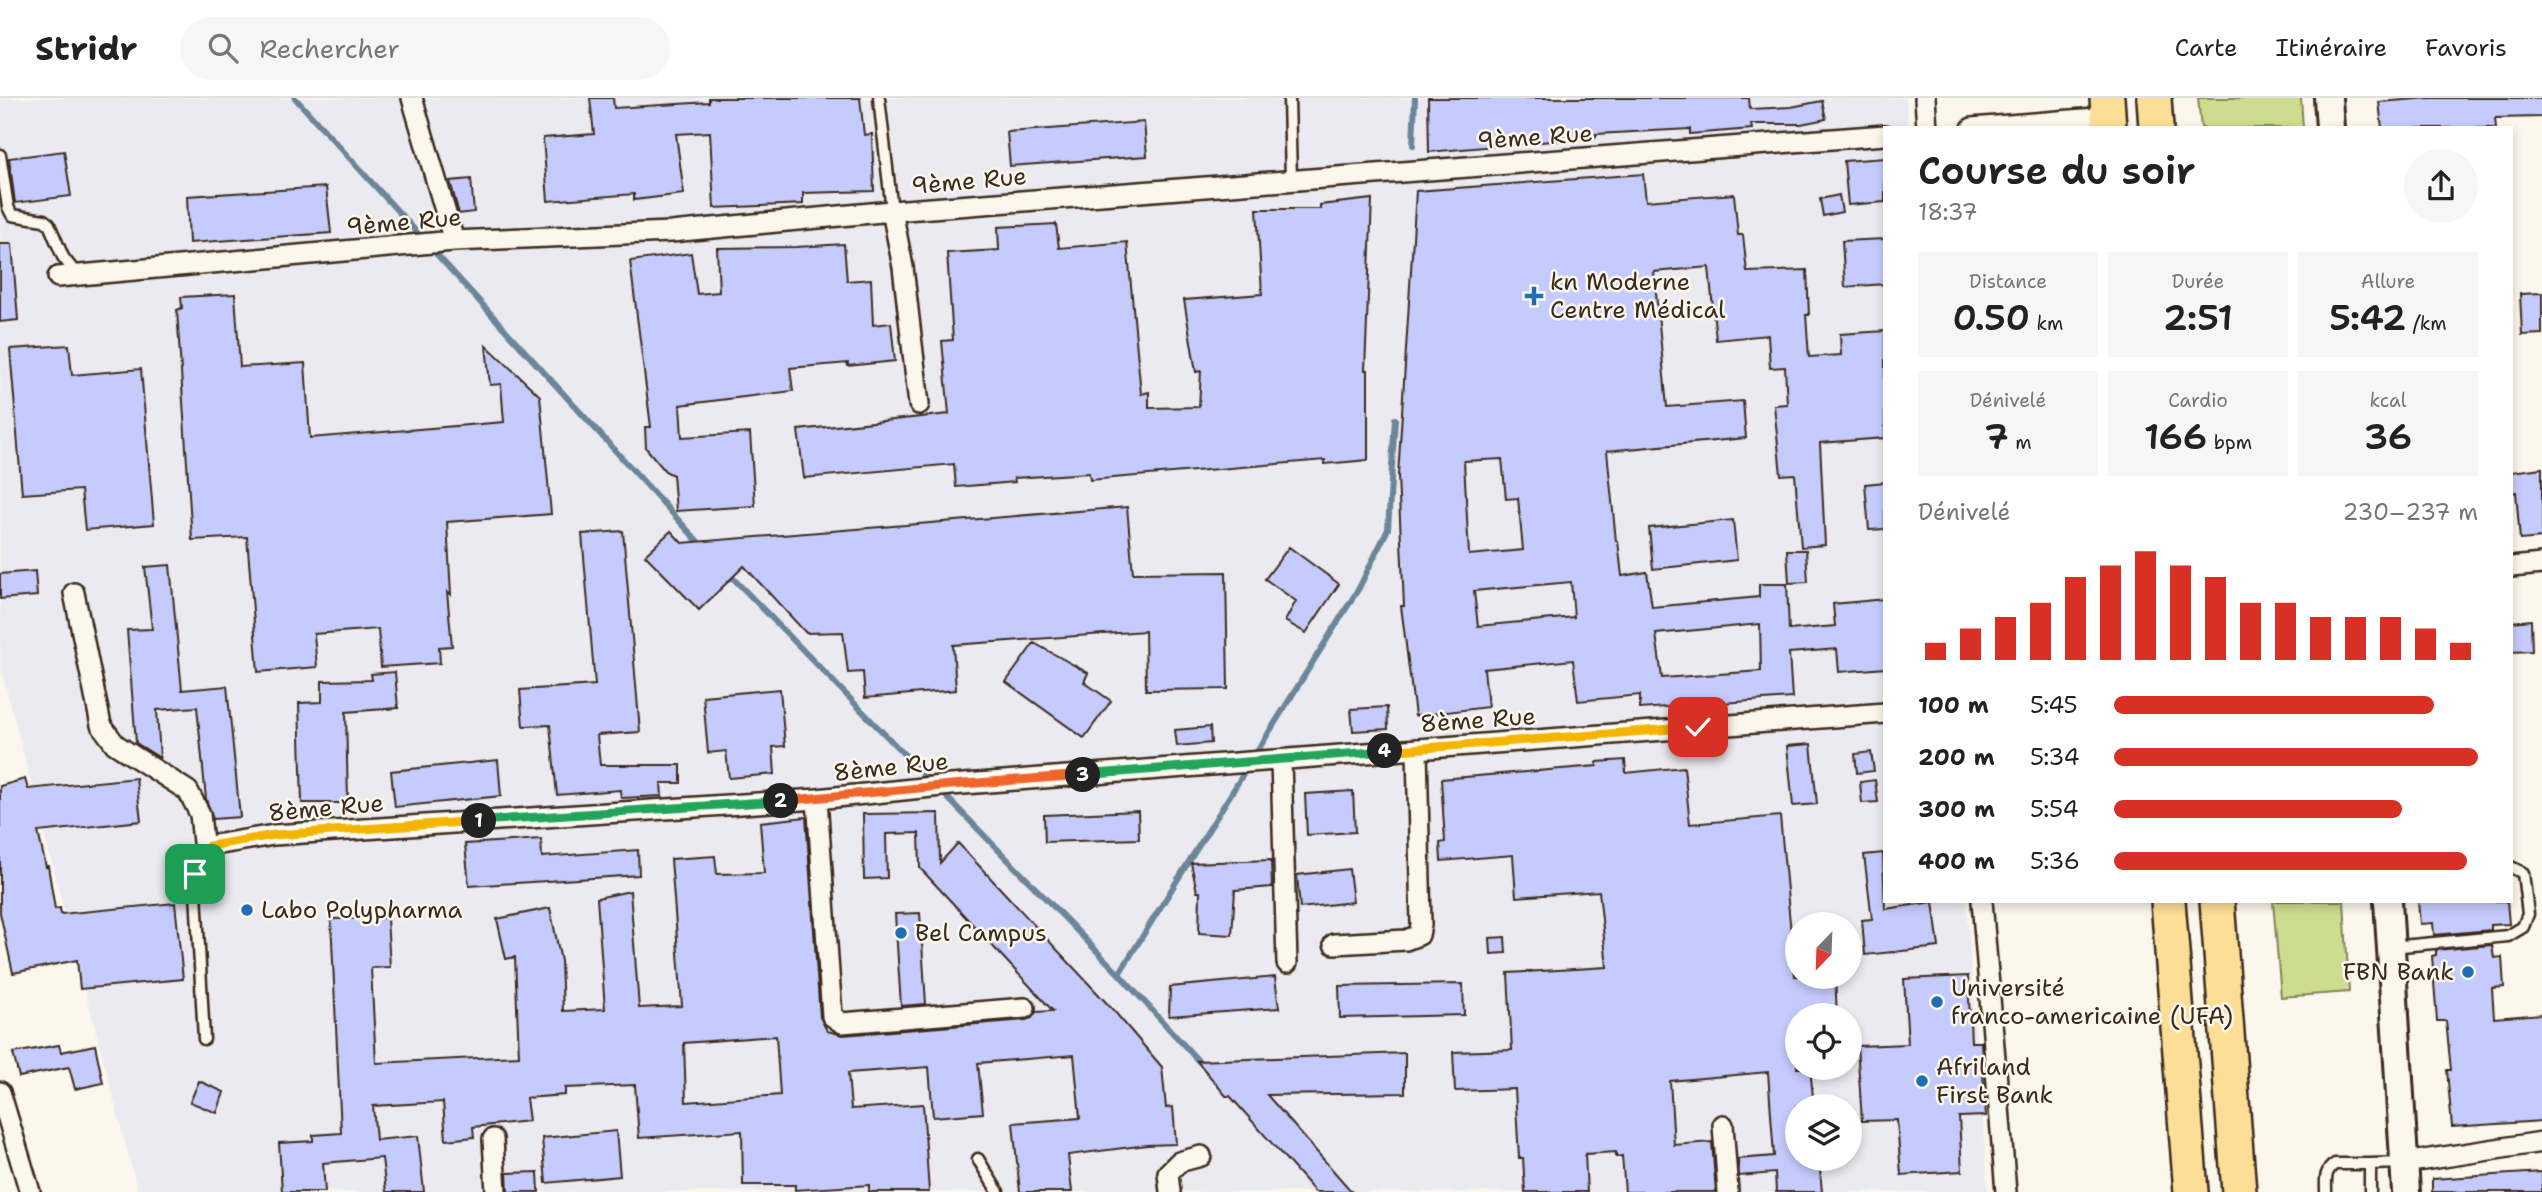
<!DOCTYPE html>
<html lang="fr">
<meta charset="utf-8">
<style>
:root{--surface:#fff;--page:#f6f6f6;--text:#222;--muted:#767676;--line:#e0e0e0;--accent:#d93025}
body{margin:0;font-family:"Shantell Sans",sans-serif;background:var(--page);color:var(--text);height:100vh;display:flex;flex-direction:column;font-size:26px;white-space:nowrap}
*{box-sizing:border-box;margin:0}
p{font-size:23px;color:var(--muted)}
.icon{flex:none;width:38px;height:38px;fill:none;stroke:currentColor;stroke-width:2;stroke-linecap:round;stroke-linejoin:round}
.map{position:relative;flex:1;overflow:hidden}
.drawer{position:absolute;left:1883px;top:28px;width:630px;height:777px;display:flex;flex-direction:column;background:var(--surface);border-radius:0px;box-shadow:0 4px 10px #0003}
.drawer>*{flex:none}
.needle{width:46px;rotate:203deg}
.buttons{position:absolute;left:1785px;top:814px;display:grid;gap:14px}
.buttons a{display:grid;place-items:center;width:77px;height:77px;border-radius:50%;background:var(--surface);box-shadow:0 4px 10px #0003;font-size:35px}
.pin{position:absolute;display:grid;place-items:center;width:60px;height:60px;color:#fff;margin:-30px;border-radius:14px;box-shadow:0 4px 10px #0006}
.km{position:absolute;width:35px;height:35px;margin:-18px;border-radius:50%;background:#222;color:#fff;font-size:19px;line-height:35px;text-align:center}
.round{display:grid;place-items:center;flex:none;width:74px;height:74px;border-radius:37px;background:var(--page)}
.overview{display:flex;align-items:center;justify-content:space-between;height:119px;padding:0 35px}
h1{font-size:38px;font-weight:600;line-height:52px}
.figures{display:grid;grid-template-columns:repeat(3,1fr);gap:10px;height:119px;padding:7px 35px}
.figures div{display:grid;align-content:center;border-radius:0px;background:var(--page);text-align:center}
.figures b{font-size:35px;font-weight:600}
.figures small{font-size:19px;font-weight:400}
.figures p{font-size:19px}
.chart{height:196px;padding:14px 35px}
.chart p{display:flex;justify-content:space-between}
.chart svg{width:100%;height:126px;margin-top:7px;stroke:var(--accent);stroke-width:6}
ul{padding:0 35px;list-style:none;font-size:23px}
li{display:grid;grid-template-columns:112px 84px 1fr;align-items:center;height:52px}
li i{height:18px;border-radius:9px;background:var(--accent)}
header{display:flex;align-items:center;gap:42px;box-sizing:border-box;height:98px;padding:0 35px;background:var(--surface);border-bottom:2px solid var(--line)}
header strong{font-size:33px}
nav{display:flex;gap:38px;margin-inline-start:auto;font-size:24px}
.search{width:490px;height:63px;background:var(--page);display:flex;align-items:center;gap:18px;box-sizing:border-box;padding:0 24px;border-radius:38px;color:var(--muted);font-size:26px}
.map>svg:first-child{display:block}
.built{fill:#ebeaf1;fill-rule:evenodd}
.green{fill:#cedc8f;stroke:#848356;stroke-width:2}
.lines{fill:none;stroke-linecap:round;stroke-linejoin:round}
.stream{stroke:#6c8699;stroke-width:6}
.building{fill:#c5cbfd;stroke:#3b2a1e;stroke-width:2;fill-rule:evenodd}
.lane-casing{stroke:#3b2a1e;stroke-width:15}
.street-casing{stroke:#3b2a1e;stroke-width:24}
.secondary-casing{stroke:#3b2a1e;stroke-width:32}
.highway-casing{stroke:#3b2a1e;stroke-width:38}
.lane{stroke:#fbf7ec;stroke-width:10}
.street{stroke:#fbf7ec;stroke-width:19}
.secondary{stroke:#fbf7ec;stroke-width:26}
.highway{stroke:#fdde96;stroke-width:33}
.split-1-casing{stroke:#fff;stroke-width:14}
.split-2-casing{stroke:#fff;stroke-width:14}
.split-3-casing{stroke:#fff;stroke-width:14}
.split-4-casing{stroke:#fff;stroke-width:14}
.split-5-casing{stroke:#fff;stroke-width:14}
.split-1{stroke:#f5b400;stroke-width:9}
.split-2{stroke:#22a559;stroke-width:9}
.split-3{stroke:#f0652b;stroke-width:9}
.split-4{stroke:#22a559;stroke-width:9}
.split-5{stroke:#f5b400;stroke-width:9}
.poi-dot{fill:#1f6fb2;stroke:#fbf7ec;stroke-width:2.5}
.labels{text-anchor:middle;stroke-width:5;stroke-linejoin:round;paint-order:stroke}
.street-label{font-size:24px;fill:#3b2a1e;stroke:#fbf7ec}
.poi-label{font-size:24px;fill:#3b2a1e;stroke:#fbf7ec;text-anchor:start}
</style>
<header>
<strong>Stridr</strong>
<div class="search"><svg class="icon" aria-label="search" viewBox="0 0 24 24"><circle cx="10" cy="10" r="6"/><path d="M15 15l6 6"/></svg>Rechercher</div>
<nav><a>Carte</a><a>Itinéraire</a><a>Favoris</a></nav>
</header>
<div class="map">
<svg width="2542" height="1094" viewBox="0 0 2542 1094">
<rect width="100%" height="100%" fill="#fbf7ec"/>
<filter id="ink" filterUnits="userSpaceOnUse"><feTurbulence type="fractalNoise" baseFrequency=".0143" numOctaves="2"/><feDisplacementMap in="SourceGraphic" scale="14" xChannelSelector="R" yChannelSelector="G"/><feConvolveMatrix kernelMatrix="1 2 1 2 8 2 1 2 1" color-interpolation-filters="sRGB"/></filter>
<g filter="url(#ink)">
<path class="built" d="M0,0H1906L1908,30H1885V803H1966L1988,1094H138L0,567ZM1797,826H1850V878H1797ZM1797,917H1850V970H1797ZM1797,1008H1850V1060H1797Z"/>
<path class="green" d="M2198,0H2301L2303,30H2201Z
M2273,803H2344L2349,894L2281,899Z"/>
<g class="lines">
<path class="stream" d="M295,0L423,141
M1413,47L1415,0
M430,149L703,449
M727,474L932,685
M1253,660L1359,490L1388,431L1395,321
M940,692L1119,876L1203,968
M1119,876L1247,670"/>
</g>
<path class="building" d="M590,0H613L614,10L709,4V0H860L864,37L872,36L874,93L803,95V106L714,110L710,34L676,36L684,96L634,102V96L548,103L543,40L594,36Z
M1428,0H1749L1750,11L1791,9L1822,3L1826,21L1801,26H1751L1752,31L1690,36V31L1596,36V39L1429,54Z
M2430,0H2542V19L2495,20L2496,30H2382L2379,4Z
M1144,24L1147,58L1010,68L1007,34Z
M64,53L71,98L15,105L9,60Z
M1885,60V104L1848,107L1844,63Z
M1643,76L1646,103L1734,96L1738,137H1743L1747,174L1807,172L1809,217H1806L1809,259L1841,257L1840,236L1885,233V340L1820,345L1825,447L1801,449L1795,376L1781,377L1774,307L1787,306L1785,269L1770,270L1768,237L1716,242L1709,169L1654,174L1667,309L1743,303L1746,340L1607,353L1616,443H1618L1622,478L1647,474L1652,509L1759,499V486H1787L1789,532L1835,528L1833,506L1885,501V570L1839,574L1837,551L1789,555L1792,600L1640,611V597L1578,603L1573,562L1484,571L1488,609L1415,618L1401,508H1404L1398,378L1416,93ZM1502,361L1506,401L1518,400L1523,452L1469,457L1464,363ZM1571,484L1574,519L1478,528L1474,493ZM1760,526L1761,573L1662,580L1656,536Z
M471,81L474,114L459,116L450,83Z
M326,89L331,135L189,145L187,98Z
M1839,97L1842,114L1823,118L1820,101Z
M1372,101L1365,272H1368V362L1325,366V362L1090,382L1089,375L1014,380L1015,384L956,389L954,366L804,380L798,332L949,316L942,243L953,242L947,155L999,152L998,129L1056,126L1059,150L1127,144L1141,296L1149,294V310L1199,309L1201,273L1196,274L1184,202L1262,196L1257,111H1320V107Z
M1885,141V186L1845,189L1842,143Z
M0,146H12L18,222L0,224Z
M844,146L847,183L871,181L873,227L891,225L895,263L848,268V265L790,270L793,293L680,307L682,339L750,335L755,408L676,413L673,377L665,373L646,350L645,329H651L630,163L691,155L697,196L719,194L717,150L796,149Z
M2542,195V236L2522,237L2520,196Z
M235,196L240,269L305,265L310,340L504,324L501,286L490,287L486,247L540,298L551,416L447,424L451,497L447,494L452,548L439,549L440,565L381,569L378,531L314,536L317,569L258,574L247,439L192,442L177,212L182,210L181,199Z
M69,247L72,277L141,271L154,426L85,432L81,392L22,396L10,251Z
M2542,370V440L2520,442L2516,394L2512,395L2511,374Z
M1885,384V431L1869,432L1865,386Z
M1127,409L1133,475L1226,474L1228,591L1146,592L1145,533L953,547L956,592L865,600L863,574L848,575L843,534L806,535L744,468L699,512L645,457L671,433L682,445Z
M1733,422L1737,462L1653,471L1649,430Z
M623,433L640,634L597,637L600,667H681V685H661L662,698L621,700L620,692L557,697L550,627L523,628L520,592L595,587L582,436Z
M1289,449L1339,486L1306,535L1285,523L1296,503L1265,481Z
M1787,452H1806L1808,484L1789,485Z
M170,467L182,592L227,588L240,719L213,721L206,701L197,609L157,612L160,660L136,645L127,532L152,531L145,469Z
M35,473L37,498L0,501V476Z
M2531,522L2532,553L2511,554V524Z
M1034,545L1088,575L1084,584L1111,603L1084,640L1006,584Z
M395,574L398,610L346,614L348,705H302L299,605L322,604V583L372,582L371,576Z
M780,591L785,648L773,649L775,676L729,680L726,653L708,655L703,598Z
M1387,609L1388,631L1353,633L1351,611Z
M1210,629L1211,645L1177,648L1175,632Z
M1811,646L1817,706L1793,708L1787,648Z
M1871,654L1874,673L1857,675L1855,656Z
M498,662L501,698L395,709L391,673Z
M1625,662L1626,675L1684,669L1690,726L1780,718L1795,878H1835L1837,917H1797V970H1810L1814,1008H1797V1060H1819L1822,1094H1776L1775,1075L1739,1078L1738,1061L1774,1058L1768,974L1670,983L1674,1047L1712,1044L1716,1094H1625L1622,1058L1616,1059V1054L1585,1056L1587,1094H1525L1523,1060H1519L1515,991L1455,993L1453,954L1512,952L1508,875L1607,869L1599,793L1516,799L1513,757L1441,763L1440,745L1445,744L1441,681L1597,668V664Z
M136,680L141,723L38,734L46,769L48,768L55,811L60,810L61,816L175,805L183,881L80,891L77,862L13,875L0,815V688L25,681L28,691Z
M1875,682L1878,704L1862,705L1860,684Z
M1353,693L1355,734L1307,737L1305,696Z
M1138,713L1139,741L1045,744L1044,717Z
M939,715L940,765L958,745L1114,913L1162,969L1166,1010L1173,1009L1176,1046L1147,1047L1068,1057L1072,1094H1020L1013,1025L1080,1020L1074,957L978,965L983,1015L933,1019L929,969L848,975L851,1011L923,1006L929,1094H869V1087L795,1092V1087H743L742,1033L639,1040L635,987L565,990V997L526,1000L529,1023L473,1029L474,1039L446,1042L443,1004L373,1008L376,1042L418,1038L424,1094H386L382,1060L323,1065L325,1094H282L279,1045L313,1043V1037L341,1035L331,821L387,820L390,869L371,870L376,965L519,958L515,859L506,861L497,821L550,810L561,863L563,913L605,911L597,800L630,793L639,910L682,908L671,761L715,758L717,776L764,775L760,724L806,719L820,919L827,933L843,937L1026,922L1032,920L1036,914L1053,913L920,770L919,735L886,736L887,780L864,781L863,716ZM776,938L780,997L686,1004L684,945Z
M541,741L542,759L638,752L639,777L469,788L465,746Z
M1883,755L1885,811L1933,804L1939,849L1865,857L1862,822L1872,821L1864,757Z
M1271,762L1272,789L1235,792L1232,837L1199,835L1200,794H1197L1191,765Z
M1349,771L1353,804L1300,810L1297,777Z
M2418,803H2507L2509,826L2491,827V832L2434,837L2433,825L2420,826Z
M920,815L926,906L901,908L895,816Z
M1505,839L1506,855L1491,856L1490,840Z
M2492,847L2494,860L2502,859L2504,889L2492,890L2494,920L2542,916V1023L2452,1029L2447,972H2451L2446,923H2437L2432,858L2436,857V852Z
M1968,878L1971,944H1981L1986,1018L1959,1019L1962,1073L1901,1077L1897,1022L1862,1023L1857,948L1908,946L1904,881Z
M1275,879L1279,910L1169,918L1170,889Z
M1463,886L1464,917L1340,920L1339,888Z
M59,947L61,954L95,947L103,985L75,991L69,969L19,979L13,955Z
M1405,955V995L1267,997L1352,1094H1315L1230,998H1226L1197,963Z
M199,983L224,994L217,1015L190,1004Z
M616,1033L620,1078L546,1085L542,1040Z
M538,1074L539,1094H508L507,1075Z
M2542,1074V1094H2432V1081Z"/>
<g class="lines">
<defs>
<path id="lane" d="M879,0L892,113
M1289,0L1291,82
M0,57L8,109L12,117L44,122L49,126L63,159L77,177
M2391,849L2508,838L2523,829L2528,816L2523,775L2511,769
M204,941L195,776L209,748
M978,1061L998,1094
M2326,1094C2326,1082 2324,1073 2335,1066H2370
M2370,1094V1066L2404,1065"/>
<path id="street" d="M412,0L454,143
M1925,0L1927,30
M1972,30L2108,19
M892,113L903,169L919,306
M58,179L454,143L671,134L892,113L1885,37
M2511,469L2542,466
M74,495L101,627L115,646L188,693L200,716L203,744L209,748L274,737L817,701L951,687L1885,615
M1281,662L1287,865
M817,701L832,918L842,925L1025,910
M1982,803L2006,1094
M1334,846L1406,842L1419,837L1421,827L1417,651
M0,994L30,1094
M1723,1027L1728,1094
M493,1041L496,1094
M2404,1065L2542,1044
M1170,1094L1168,1075L1179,1064L1201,1058"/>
<path id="secondary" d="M2328,0L2330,30
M2388,803L2406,1094"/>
<path id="highway" d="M2107,0L2109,30
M2154,0L2156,30
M2168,803L2191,1094
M2217,803L2239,1094"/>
</defs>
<use href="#lane" class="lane-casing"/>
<use href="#street" class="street-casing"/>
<use href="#secondary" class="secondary-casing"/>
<use href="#highway" class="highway-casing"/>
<use href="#lane" class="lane"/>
<use href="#street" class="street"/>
<use href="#secondary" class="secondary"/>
<use href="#highway" class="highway"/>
</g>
</g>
<g class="lines" filter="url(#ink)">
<defs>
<path id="split-1" d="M195,776L209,748L274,737L479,723"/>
<path id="split-2" d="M479,723L781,703"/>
<path id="split-3" d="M781,703L951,687L1083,677"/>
<path id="split-4" d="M1083,677L1385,653"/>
<path id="split-5" d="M1385,653L1698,629"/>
</defs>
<use href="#split-1" class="split-1-casing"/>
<use href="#split-2" class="split-2-casing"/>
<use href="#split-3" class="split-3-casing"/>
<use href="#split-4" class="split-4-casing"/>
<use href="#split-5" class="split-5-casing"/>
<use href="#split-1" class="split-1"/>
<use href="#split-2" class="split-2"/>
<use href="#split-3" class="split-3"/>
<use href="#split-4" class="split-4"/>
<use href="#split-5" class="split-5"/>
</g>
<g class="poi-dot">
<path d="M1530.5 187.5h7v7h7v7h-7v7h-7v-7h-7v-7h7z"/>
<circle cx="247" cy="812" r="7"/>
<circle cx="901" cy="835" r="7"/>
<circle cx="2468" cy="874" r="7"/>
<circle cx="1937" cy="904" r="7"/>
<circle cx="1922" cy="983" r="7"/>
</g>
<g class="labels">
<g class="street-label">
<text transform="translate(1535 39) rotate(-4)" y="8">9ème Rue</text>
<text transform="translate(969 83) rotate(-5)" y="8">9ème Rue</text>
<text transform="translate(404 124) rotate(-5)" y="8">9ème Rue</text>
<text transform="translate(1478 622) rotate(-4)" y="8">8ème Rue</text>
<text transform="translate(891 669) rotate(-6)" y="8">8ème Rue</text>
<text transform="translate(326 710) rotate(-5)" y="8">8ème Rue</text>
</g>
<g class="poi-label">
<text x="1550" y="192">kn Moderne<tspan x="1550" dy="28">Centre Médical</tspan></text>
<text x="261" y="820">Labo Polypharma</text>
<text x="915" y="843">Bel Campus</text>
<text x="2454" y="882" text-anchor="end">FBN Bank</text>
<text x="1951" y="898">Université<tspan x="1951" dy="28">franco-americaine (UFA)</tspan></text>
<text x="1936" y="977">Afriland<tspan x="1936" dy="28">First Bank</tspan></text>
</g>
</g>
</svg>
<div class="buttons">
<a><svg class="needle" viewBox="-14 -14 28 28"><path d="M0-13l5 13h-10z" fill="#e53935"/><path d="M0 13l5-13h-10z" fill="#767676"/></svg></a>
<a><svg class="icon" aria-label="locate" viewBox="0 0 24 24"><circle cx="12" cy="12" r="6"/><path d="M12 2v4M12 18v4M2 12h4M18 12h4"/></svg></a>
<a><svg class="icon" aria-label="layers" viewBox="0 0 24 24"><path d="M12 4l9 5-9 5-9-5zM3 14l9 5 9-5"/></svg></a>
</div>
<div class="pin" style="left:195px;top:776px;background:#1e9e55"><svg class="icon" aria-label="arrive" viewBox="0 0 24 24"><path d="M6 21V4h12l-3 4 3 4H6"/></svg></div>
<div class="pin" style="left:1698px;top:629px;background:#d93025"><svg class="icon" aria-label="check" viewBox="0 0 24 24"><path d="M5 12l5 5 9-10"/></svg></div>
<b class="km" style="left:479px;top:723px">1</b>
<b class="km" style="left:781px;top:703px">2</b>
<b class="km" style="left:1083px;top:677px">3</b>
<b class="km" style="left:1385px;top:653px">4</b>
<section class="drawer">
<div class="overview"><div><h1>Course du soir</h1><p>18:37</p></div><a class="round"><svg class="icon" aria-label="share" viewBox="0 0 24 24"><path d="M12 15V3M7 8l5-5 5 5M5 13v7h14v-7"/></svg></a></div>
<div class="figures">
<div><p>Distance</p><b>0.50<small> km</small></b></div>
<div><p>Durée</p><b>2:51</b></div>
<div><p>Allure</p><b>5:42<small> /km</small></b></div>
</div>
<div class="figures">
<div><p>Dénivelé</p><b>7<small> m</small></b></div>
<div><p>Cardio</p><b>166<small> bpm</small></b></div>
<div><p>kcal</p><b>36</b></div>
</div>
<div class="chart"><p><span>Dénivelé</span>230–237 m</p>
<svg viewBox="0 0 160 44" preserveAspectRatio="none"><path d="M5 44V38M15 44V33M25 44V29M35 44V24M45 44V15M55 44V11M65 44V6M75 44V11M85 44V15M95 44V24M105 44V24M115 44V29M125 44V29M135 44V29M145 44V33M155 44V38"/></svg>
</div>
<ul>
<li><b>100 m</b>5:45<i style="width:88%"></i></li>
<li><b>200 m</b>5:34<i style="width:100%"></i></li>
<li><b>300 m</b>5:54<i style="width:79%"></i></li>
<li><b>400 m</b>5:36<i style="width:97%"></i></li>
</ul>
</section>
</div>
